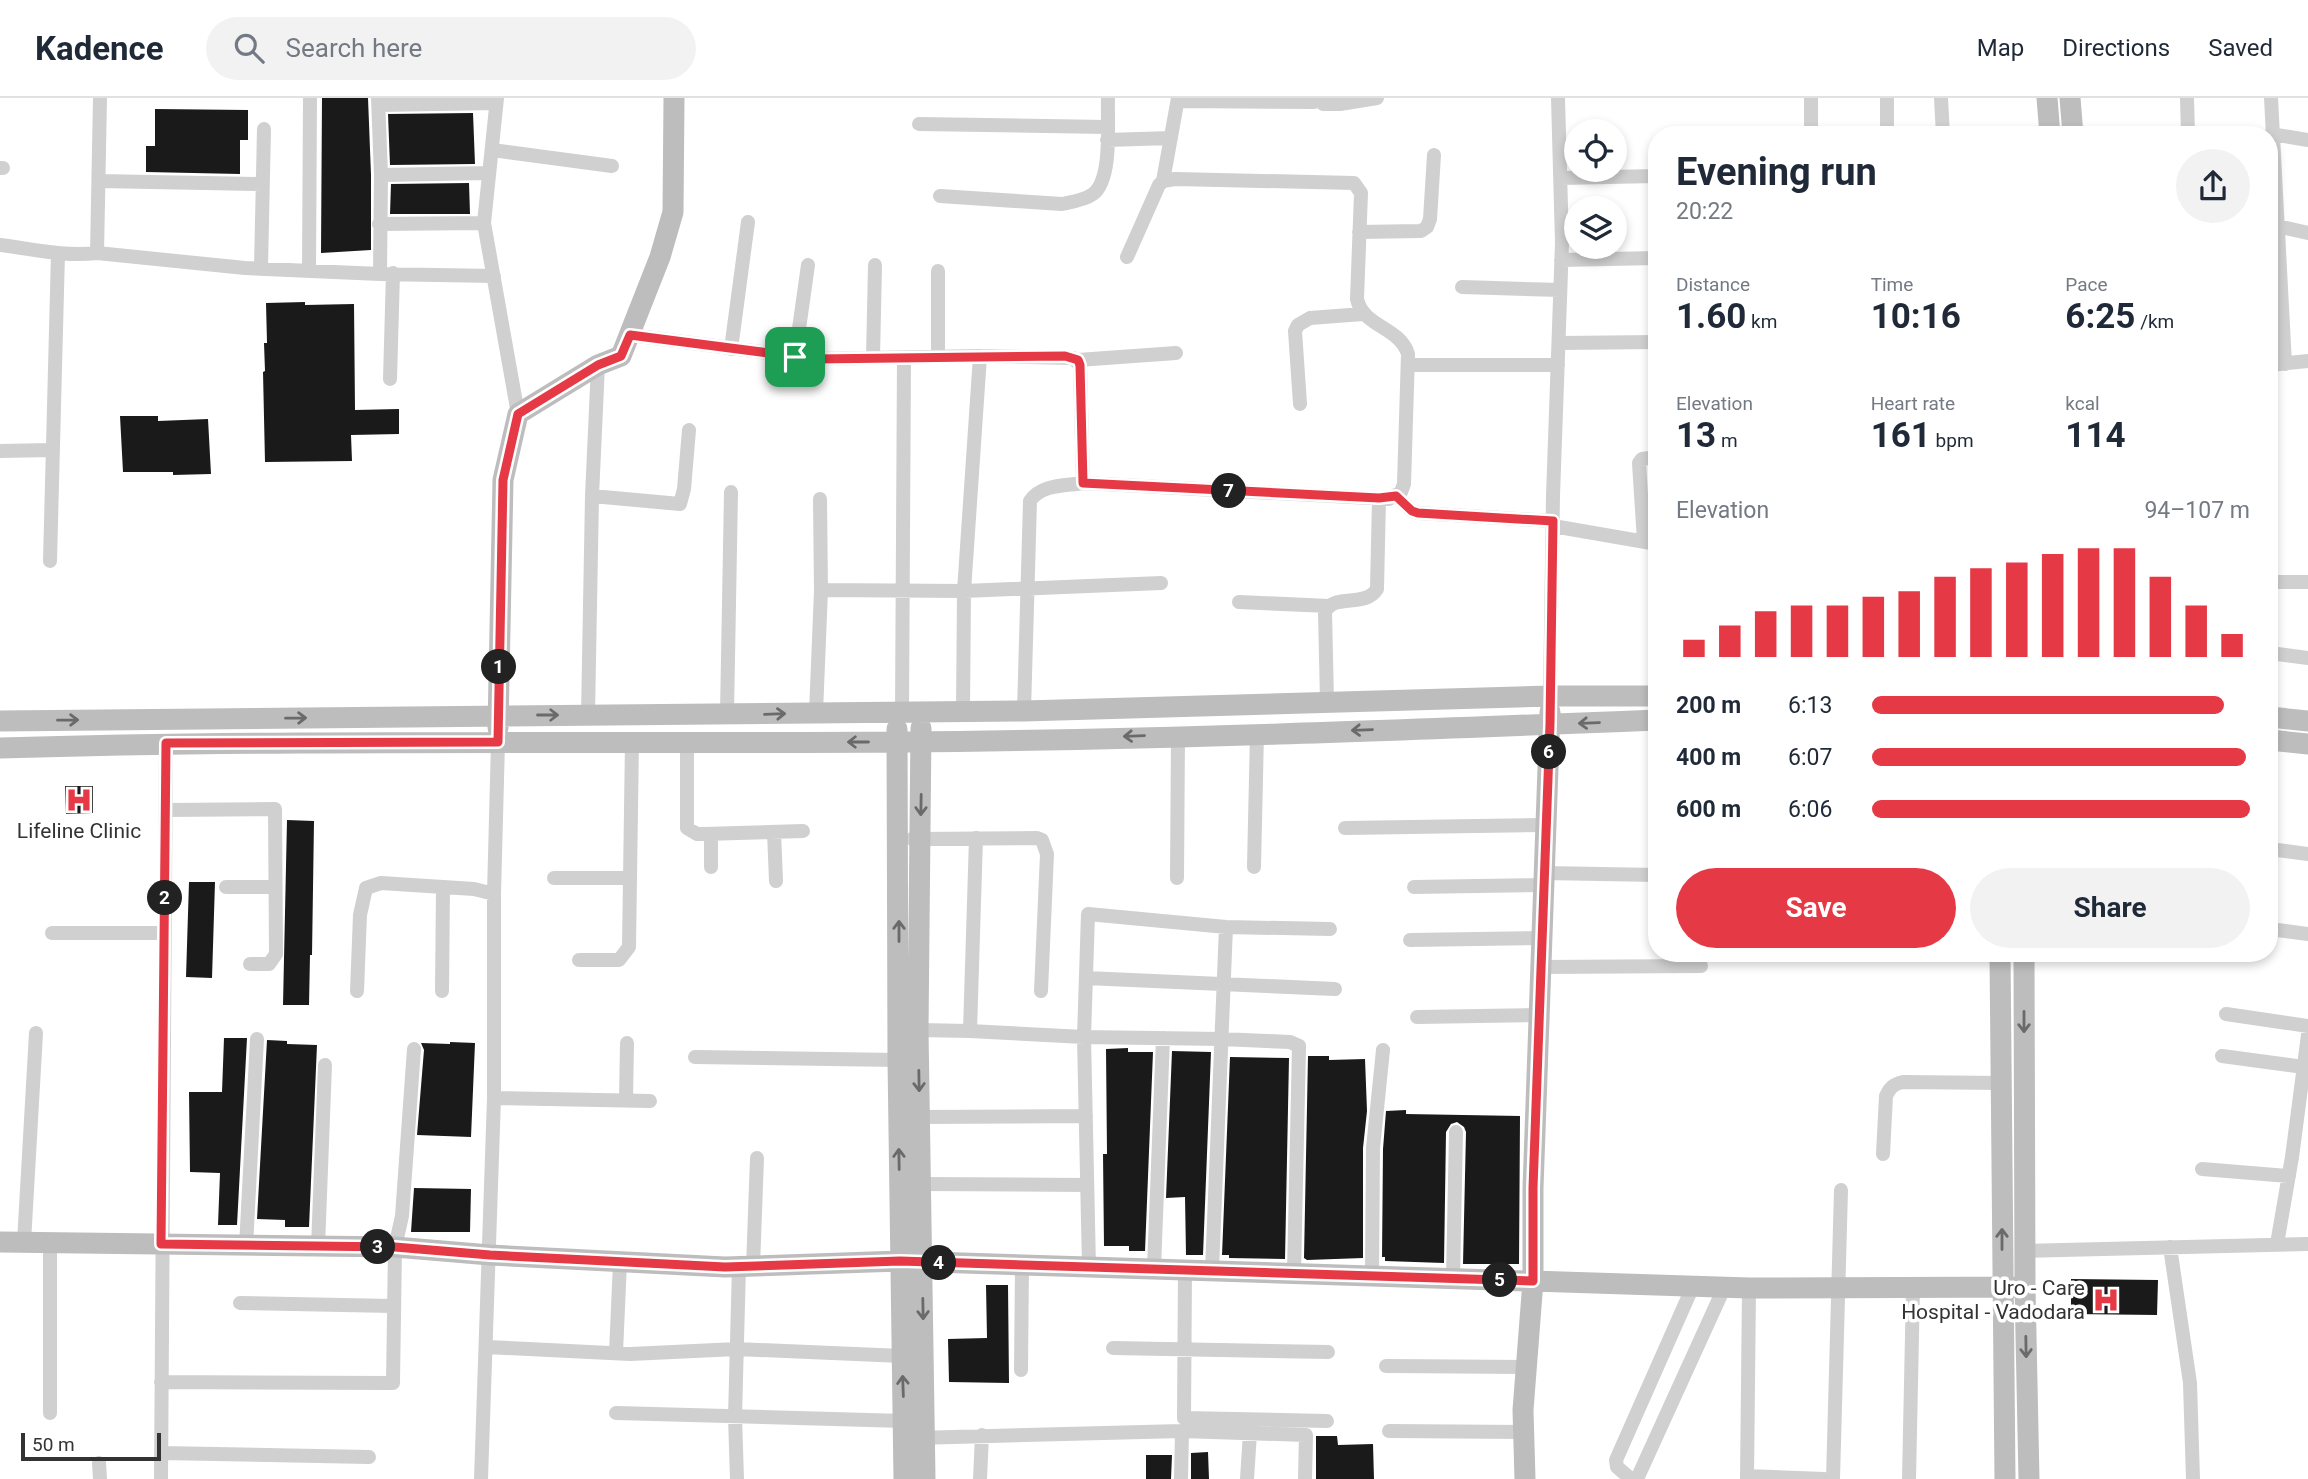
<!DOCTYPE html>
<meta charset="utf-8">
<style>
:root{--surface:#fff;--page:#f2f2f3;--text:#1f2937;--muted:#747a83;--line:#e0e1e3;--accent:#e63946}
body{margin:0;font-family:Roboto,sans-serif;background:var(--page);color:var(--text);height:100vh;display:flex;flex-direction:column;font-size:26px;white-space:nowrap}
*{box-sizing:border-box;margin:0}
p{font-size:23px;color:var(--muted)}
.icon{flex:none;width:38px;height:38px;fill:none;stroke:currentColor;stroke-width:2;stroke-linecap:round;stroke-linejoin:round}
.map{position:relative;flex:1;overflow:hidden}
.drawer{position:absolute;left:1648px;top:28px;width:630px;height:836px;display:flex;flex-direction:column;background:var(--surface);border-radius:28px;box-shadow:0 4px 10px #0003}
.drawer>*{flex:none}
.fabs{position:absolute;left:1564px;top:21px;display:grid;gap:14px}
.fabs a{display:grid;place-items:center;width:63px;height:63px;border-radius:50%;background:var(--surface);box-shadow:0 4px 10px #0003;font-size:35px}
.scale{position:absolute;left:21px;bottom:18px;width:140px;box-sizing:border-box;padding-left:7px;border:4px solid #333;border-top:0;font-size:19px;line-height:24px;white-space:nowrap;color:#333;-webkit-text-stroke:5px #fff;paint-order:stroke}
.pin{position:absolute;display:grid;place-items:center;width:60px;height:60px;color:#fff;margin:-30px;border-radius:14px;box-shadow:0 4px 10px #0006}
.km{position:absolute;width:35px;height:35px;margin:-18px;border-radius:50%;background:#222;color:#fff;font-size:19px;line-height:35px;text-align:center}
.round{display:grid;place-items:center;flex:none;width:74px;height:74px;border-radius:37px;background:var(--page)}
.head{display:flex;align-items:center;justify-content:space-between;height:119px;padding:0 28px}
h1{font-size:38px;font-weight:700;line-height:52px}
.metrics{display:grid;grid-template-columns:repeat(3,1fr);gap:10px;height:119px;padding:7px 28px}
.metrics div{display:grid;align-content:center}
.metrics b{font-size:35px;font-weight:700}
.metrics small{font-size:19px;font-weight:400}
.metrics p{font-size:19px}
.chart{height:196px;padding:14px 28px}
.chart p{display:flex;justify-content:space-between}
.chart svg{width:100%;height:126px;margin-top:7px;stroke:var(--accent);stroke-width:6}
.button{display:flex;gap:14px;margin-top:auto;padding:14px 28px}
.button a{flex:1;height:80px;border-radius:42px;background:var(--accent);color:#fff;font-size:28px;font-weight:700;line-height:80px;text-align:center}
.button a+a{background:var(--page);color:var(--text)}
ul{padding:0 28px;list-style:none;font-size:23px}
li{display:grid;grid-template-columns:112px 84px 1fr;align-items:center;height:52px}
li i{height:18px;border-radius:9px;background:var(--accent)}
header{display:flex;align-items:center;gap:42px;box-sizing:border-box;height:98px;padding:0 35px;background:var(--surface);border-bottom:2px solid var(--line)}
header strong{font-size:33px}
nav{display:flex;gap:38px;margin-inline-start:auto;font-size:24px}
.search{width:490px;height:63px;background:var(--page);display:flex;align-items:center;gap:18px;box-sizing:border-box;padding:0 24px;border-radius:38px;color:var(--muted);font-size:26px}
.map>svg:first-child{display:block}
.building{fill:#1a1a1a}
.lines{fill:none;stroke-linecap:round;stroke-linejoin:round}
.street{stroke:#d0d0d0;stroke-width:14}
.secondary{stroke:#bdbdbd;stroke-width:21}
.oneway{stroke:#6a6a6a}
.route-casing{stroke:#fff;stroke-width:14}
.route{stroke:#e63946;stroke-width:9}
.labels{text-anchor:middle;stroke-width:7;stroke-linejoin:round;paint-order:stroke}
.poi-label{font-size:21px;fill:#333;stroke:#fff}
</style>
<header>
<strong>Kadence</strong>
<div class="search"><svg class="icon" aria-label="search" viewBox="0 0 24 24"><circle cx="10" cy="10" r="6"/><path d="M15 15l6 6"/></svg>Search here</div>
<nav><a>Map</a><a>Directions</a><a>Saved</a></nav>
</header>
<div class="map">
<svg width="2308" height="1381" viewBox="0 0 2308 1381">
<rect width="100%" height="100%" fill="#fff"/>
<path class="building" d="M322,0H368L371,77V152L321,155Z
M155,11L248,12V42H240V76L146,74V48H155Z
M473,15L475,66L390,67L388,16Z
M469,85L470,116H390L391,86Z
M305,204V207L354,206L355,312L399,311V336L351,337L352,363L265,364L263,274L265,273L264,245H267L266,205Z
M120,318H158V323L208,321L211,376L173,377V374H123Z
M65,688H93V715L66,716Z
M287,722L314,723L312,857H310L309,907H283Z
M189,784H215L212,880L186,879Z
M224,940H247L237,1127H218L220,1075L190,1074L189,994H222Z
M267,942L287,943V946L317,947L309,1129H285V1122L257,1121Z
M450,944L475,945L471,1039L417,1037L424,952L421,945L450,946Z
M1128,950V954H1153L1145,1153H1129V1148H1104L1103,1056H1107L1106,951Z
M1172,953L1211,954L1203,1157H1186L1185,1099L1166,1100Z
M1308,958H1329V962L1365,961L1367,1013L1363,1050V1160L1307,1162L1304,1160Z
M1230,959L1289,960L1285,1161L1229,1160V1157H1222Z
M1406,1012V1016L1520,1018L1519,1166H1463L1466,1034L1464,1029L1457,1024L1451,1026L1446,1034L1444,1165L1385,1163V1159H1382L1383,1051L1386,1013Z
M414,1090L471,1091L470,1134H411Z
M2071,1181L2158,1182L2157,1217L2071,1216Z
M986,1187H1008L1009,1285L949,1284L948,1241L987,1240Z
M1316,1338H1337L1338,1347L1373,1346L1374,1381H1316Z
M1208,1354L1209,1381H1191V1355Z
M1146,1357H1172L1171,1381H1146Z"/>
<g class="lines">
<path class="street" d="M378,0L381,77L380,176
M497,0L484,125L518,316
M1811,0V37
M1887,0V37
M1941,0L1943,37
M2187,0L2188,37
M2271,0L2285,266
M1319,1L1323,6H1340L1377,0
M1178,3L1314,4L1320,0
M379,7L496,5
M919,26L1107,29
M2271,36L2308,42
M1107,42L1171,40
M492,52L612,68
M0,70H3
M381,77L489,75
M1561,80L1657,78
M99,83L262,86
M1163,83L1178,0
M940,98L1062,106C1072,104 1085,102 1093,96C1113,81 1107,23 1108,0
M379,126L484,125
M2277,128L2308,135
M1359,134L1421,133L1427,129L1430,121L1434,57
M0,147C32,151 65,159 97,155L245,170L380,176L494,178
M97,155L100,0
M1561,162L1657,160
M261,170L264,31
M309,173L310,0
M938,173V259
M1462,189L1560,192
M630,237L815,261L980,258L1073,260L1080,267L1083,385
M1559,245L1657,244
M731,251L748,124
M795,259L808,167
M873,260L875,167
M1078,262L1176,255
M1408,267H1558
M2270,267L2308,263
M390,281L393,175
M1300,306L1295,233L1298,227L1310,220L1363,216
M0,353L52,352
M592,398L680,406L684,391L689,332
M1396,398L1412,413L1418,415L1553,423
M1553,428L1657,446
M1644,443L1639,365L1642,361L1657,359
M50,463L58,155
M2270,484H2308
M821,492L964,493L1161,485
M1239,504L1329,508
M2270,555L2308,560
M1550,598L1553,398L1562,145L1558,0
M1327,604L1325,513C1336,495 1365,510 1377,491L1379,400
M963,613L964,493L980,258
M1024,613L1030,403C1041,386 1065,388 1083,385L1389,401L1401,394L1404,386L1408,256C1400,229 1363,229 1357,201L1361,95L1354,85L1175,81L1163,83L1159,87L1127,159
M902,614L904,260
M816,615L821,492L820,401
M727,616L731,394
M588,617L592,398L598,267
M687,643V730L697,736H704L803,733
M166,712L275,711L276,856L269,866H250
M1345,730L1546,727
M774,734L776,783
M711,736V769
M976,740L970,933L1084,939L1089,1169
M912,741L1037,740L1042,742L1047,756L1041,893
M2270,751L2308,756
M1254,769L1257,635
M1544,775L1657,777
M554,780H630
M1177,780L1178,637
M226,789H275
M1414,789L1544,787
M2270,831L2308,836
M52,835H164
M1410,842L1542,840
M579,862H619L629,849L632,643
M1541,869L1701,868
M1086,880L1335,891
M357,893L360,817L366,790L381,785L474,791L494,796
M442,893L443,789
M2226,916L2308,928
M1417,919L1539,917
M918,932L970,933
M2222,958L2304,969
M695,959L898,962
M494,1000L650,1003
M626,1002L627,945
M919,1019L1086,1018
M1883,1056L1886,998C1890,989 1894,986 1903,984L2001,985
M2202,1071L2289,1078
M920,1086L1087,1087
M24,1144L36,935
M2277,1146L2292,1059L2308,937
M246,1148L257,941
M318,1149L325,967
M2170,1149L2190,1285L2193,1381
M2025,1153L2308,1146
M753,1169L757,1060
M1154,1170L1163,940
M1185,1171L1184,1320L1327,1323
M1212,1172L1226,829
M1294,1174L1299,948L1290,944L1221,941L1084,939L1088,816L1226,829L1330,831
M1372,1177L1373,1050L1383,952
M1453,1180L1456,1034
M240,1205L393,1208
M487,1249L630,1256L737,1251L902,1258
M1113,1250L1328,1254
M616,1255L620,1164
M1386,1268L1527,1269
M1021,1272L1022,1167
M161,1284L393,1285L395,1149L402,1118L414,951
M50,1315V1146
M616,1315L904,1323
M1389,1333L1524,1334
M916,1340L1182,1333L1306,1337L1305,1381
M161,1355L369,1359
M99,1365L100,1381
M1747,1378L1824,1381
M161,1381L166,645
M481,1381L494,1000V796L498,644
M737,1381L735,1319L739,1168
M980,1381L982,1337
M1181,1381L1182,1333
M1247,1381L1250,1335
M1631,1381L1617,1369L1616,1362L1693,1188
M1637,1381L1724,1190
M1747,1381L1749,1190
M1833,1381L1841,1092
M1909,1381L1913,1190"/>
<path class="secondary" d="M2047,0L2050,37
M2070,0L2073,37
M2270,619L2308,623
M0,623L1024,613L1550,598H1657
M498,630L503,382L518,316L598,267L621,258L660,159L673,114L674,0
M921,630L918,932L925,1381
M897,631L898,962L904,1381
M2270,642L2308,646
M0,650C300,641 600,646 900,644C1152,642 1405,632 1657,622
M2000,856L2005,1381
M2024,856L2025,1189L2029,1381
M0,1144L395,1149L490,1157L725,1169L900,1163L1749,1190L2025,1189
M1525,1381L1523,1312L1533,1183V1090L1550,614"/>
</g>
<defs><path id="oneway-shaft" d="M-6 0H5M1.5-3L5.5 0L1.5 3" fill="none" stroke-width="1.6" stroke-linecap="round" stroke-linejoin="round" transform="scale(1.75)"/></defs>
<g class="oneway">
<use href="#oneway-shaft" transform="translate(775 616) rotate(-2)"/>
<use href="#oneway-shaft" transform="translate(548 617)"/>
<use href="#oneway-shaft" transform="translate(296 620) rotate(-1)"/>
<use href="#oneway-shaft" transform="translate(68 622) rotate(-1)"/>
<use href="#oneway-shaft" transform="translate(1589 625) rotate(178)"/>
<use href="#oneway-shaft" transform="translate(1362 632) rotate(178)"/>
<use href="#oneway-shaft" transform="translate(1134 638) rotate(178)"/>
<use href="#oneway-shaft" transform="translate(858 644) rotate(-180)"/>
<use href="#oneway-shaft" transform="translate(921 707) rotate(91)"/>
<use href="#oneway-shaft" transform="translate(899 833) rotate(-90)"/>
<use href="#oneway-shaft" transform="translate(2024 924) rotate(90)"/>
<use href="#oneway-shaft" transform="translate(919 983) rotate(89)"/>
<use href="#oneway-shaft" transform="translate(899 1061) rotate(-91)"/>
<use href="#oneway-shaft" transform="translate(2002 1141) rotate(-90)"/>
<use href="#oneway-shaft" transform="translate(923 1211) rotate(89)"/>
<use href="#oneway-shaft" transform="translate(2026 1249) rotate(89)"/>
<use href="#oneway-shaft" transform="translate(903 1288) rotate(-92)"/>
</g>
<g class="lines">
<defs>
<path id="route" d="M630,237L815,261L1065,258L1078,262L1080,267L1083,385L1379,400L1396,398L1412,413L1418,415L1553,423L1550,626L1533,1090V1183L900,1163L725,1169L490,1157L395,1149L161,1146L166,645L498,644L503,382L518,316L598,267L621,258Z"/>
</defs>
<use href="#route" class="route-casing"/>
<use href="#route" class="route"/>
</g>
<defs>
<symbol id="hospital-bare" viewBox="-9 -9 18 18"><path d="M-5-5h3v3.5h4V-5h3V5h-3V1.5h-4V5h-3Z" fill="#e63946" stroke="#fff" stroke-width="2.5" paint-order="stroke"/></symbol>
</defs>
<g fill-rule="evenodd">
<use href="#hospital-bare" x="60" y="683" width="38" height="38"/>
<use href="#hospital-bare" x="2087" y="1183" width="38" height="38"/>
</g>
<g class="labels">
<g class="poi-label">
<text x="79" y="740">Lifeline Clinic</text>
<text x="2085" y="1197" text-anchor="end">Uro - Care<tspan x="2085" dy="24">Hospital - Vadodara</tspan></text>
</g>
</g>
</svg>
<div class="fabs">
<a><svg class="icon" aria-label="locate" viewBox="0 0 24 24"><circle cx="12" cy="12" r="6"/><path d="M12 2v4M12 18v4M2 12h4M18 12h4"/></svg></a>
<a><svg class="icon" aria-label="layers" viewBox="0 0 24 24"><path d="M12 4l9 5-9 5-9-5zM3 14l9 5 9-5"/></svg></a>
</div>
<div class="scale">50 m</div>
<div class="pin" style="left:795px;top:259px;background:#1e9e55"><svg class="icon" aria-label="arrive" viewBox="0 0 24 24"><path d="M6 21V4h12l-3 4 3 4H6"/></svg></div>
<b class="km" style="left:499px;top:569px">1</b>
<b class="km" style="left:165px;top:800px">2</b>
<b class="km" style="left:378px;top:1149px">3</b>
<b class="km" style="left:939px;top:1165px">4</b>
<b class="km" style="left:1500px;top:1182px">5</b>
<b class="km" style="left:1549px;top:654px">6</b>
<b class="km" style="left:1229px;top:393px">7</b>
<section class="drawer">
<div class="head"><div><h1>Evening run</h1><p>20:22</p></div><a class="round"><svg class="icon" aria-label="share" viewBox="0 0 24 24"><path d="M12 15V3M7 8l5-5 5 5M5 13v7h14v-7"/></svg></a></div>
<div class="metrics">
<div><p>Distance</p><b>1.60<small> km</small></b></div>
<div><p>Time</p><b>10:16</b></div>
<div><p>Pace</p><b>6:25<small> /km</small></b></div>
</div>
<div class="metrics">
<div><p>Elevation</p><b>13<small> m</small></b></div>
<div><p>Heart rate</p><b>161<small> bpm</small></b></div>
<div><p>kcal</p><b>114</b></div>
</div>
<div class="chart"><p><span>Elevation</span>94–107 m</p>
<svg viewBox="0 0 160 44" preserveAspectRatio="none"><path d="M5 44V38M15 44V33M25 44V28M35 44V26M45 44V26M55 44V23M65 44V21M75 44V16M85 44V13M95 44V11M105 44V8M115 44V6M125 44V6M135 44V16M145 44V26M155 44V36"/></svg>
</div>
<ul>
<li><b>200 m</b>6:13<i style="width:93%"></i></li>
<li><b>400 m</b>6:07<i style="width:99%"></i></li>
<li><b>600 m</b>6:06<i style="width:100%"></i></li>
</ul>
<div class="button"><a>Save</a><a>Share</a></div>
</section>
</div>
